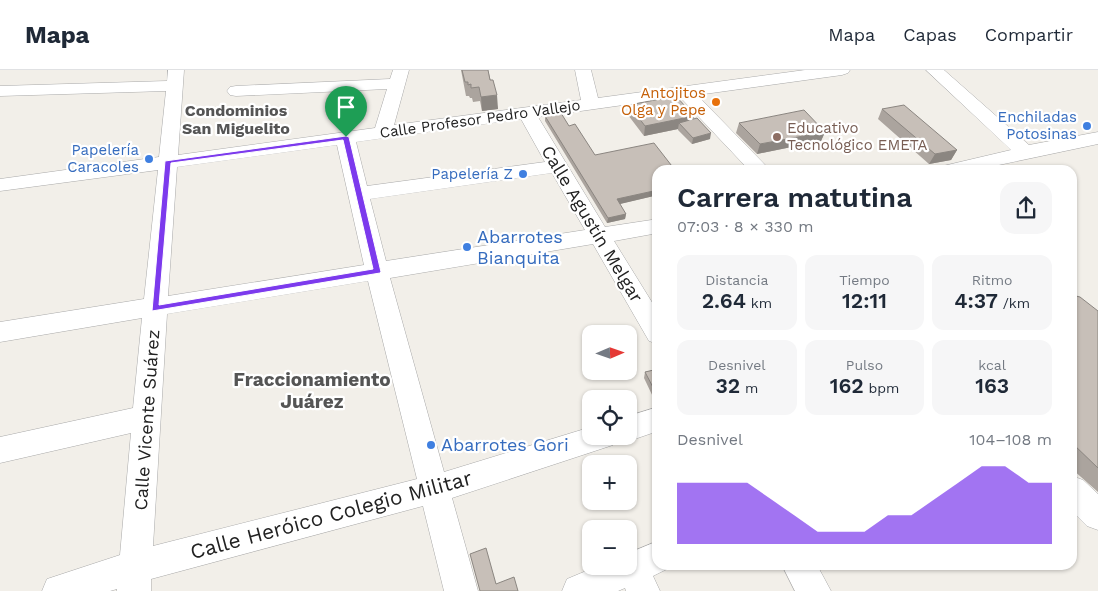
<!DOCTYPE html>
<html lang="es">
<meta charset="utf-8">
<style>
:root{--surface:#fff;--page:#f6f6f7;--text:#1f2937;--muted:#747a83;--line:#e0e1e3;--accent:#7c3aed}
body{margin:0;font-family:"Work Sans",sans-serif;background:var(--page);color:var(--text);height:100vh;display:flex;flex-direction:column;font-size:19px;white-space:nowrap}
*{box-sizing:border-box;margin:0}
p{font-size:16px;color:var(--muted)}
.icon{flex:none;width:28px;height:28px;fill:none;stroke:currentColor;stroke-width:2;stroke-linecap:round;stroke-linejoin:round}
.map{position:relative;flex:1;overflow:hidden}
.side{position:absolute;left:652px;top:95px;width:425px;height:405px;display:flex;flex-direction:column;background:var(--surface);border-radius:15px;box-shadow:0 1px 4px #0004}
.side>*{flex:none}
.needle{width:32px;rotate:88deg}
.fabs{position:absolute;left:582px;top:255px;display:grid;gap:10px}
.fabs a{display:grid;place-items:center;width:55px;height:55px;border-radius:10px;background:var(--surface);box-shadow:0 1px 4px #0004;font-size:25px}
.pin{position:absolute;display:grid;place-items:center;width:42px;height:42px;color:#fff;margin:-51px -21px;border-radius:50% 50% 50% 0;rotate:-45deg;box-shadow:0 0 5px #0007}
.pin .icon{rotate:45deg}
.round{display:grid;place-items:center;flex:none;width:52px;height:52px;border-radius:15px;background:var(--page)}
.overview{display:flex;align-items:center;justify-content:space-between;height:85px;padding:0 25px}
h1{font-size:28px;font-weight:600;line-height:38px}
.stats{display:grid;grid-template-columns:repeat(3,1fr);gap:8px;height:85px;padding:5px 25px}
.stats div{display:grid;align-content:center;border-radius:12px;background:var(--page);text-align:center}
.stats b{font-size:21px;font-weight:600}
.stats small{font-size:14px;font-weight:400}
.stats p{font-size:14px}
.chart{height:140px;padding:10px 25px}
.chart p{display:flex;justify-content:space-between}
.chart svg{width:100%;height:90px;margin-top:5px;fill:var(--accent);opacity:.7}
header{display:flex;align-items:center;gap:30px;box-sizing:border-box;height:70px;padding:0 25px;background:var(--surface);border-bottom:1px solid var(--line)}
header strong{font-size:24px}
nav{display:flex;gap:28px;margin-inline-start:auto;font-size:18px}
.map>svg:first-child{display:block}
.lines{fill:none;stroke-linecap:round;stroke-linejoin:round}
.minor-casing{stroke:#a9a9a9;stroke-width:1}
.minor{fill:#fff;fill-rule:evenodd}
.wall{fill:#aba49e}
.shaded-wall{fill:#8b8681}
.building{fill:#c7bfb8;stroke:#8b8681}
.route{fill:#7c3aed;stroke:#fff;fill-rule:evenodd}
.food-dot{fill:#e8710a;stroke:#fff;stroke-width:2}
.shop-dot{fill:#3f7fe0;stroke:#fff;stroke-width:2}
.education-dot{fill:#8d6e63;stroke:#fff;stroke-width:2}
.labels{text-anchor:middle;stroke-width:4.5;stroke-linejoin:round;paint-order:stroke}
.far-food-label{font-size:15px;fill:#c56008;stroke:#fff;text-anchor:end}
.far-shop-label{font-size:15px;fill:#366cbe;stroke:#fff;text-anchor:end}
.far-street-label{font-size:15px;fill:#222;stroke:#fff}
.far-education-label{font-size:15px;fill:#785e54;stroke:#fff;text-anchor:start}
.far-neighbourhood-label{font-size:16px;font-weight:bold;fill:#555;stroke:#fff}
.street-label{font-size:18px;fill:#222;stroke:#fff}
.shop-label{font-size:18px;fill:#366cbe;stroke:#fff;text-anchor:start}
.neighbourhood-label{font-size:19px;font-weight:bold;fill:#555;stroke:#fff}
.near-street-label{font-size:21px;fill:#222;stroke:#fff}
</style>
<header>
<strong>Mapa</strong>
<nav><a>Mapa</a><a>Capas</a><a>Compartir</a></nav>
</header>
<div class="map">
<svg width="1098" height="521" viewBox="0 0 1098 521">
<rect width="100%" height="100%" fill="#f2efe9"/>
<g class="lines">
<defs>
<path id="minor" d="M168,0H184L178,85L375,58L387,19L236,26L230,25L227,21L230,17L236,16L390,9L393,0H409L394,55L581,30L575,0H591L598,28L805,0H850L848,3L842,5L697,25L770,100H749L680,27L538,47L605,157L658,149V163L614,171L658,242V274L649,271L593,174L390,208L444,402L591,357V366H617L613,375L452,428L478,521H444L423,436L151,509V521H117V519L110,521H42L47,509L120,485L131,363L0,393V367L133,338L142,248L0,272V252L144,229L158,100L0,121V109L159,87L166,21L0,26V16L167,11ZM521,49L545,92L367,116L356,72ZM337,75L364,195L168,226L177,97ZM552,103L585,160L386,191L370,129ZM368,211L417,409L153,476L167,244Z
M926,0H944L1029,75L1098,62V74L975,100H940L943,96L1011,80Z
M658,337V361L629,371L619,367L629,366V346Z
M1072,406L1083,410L1098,424V460L1087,456L1072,441Z
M658,471V495H671L669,498L653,506L660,521H626L625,518L618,521H562L567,509L598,496H629V483Z
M782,495H817L831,521H795Z"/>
</defs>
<use href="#minor" class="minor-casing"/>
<use href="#minor" class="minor"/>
</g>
<path class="wall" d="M461,0H488L498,39L482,41L480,31L473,32L472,28H470L469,26H466Z
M629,35L693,49L710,69L692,74L678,60V59L644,66L628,45Z
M882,39L957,80L951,90L929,94L878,49Z
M545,46L569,56L595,85L658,125L619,134L626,144L625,149L607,153L545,51Z
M739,53L825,62L821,71L757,84L736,63Z
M1072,225L1098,241V422L1081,407L1072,399Z
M658,299V328L654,329L644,308L645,302Z"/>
<path class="shaded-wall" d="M497,25L498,39L482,41L481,27Z
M694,46L692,56L679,53L678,59L644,66L645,56Z
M825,62L821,71L757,84L760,74Z
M711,63L710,69L692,74L693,68Z
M957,80L951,90L929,94L935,84Z
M658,120V125L616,135L617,129Z
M626,144L625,149L607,153L608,148Z
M658,322V328L654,329L656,323Z"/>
<path class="building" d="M462,0H488L490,10H493L497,25L481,27L479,17L471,18V14L468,15V12H465Z
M676,26L694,46L645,56L629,35Z
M904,35L957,80L935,84L882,39Z
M804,40L825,62L760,74L739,53Z
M561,43L569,56L575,54L595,85L654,73L675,100H658V120L617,129L626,144L608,148L545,46Z
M697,48L711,63L693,68L679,53Z
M1072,225L1080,227L1098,241V398L1072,373V271L1075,273L1072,265Z
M658,299V322L656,323L645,302Z
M486,478L496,514L514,507L518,521H480L470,484Z"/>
<path class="route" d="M346,66L349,67L381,202L380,203L152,241L165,91ZM343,70L373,199L159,235L171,93Z"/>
<circle class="food-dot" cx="716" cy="32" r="5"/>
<g class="shop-dot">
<circle cx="1087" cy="56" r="5"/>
<circle cx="149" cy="89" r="5"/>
<circle cx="523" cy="104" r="5"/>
<circle cx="467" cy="177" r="5"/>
<circle cx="431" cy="375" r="5"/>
</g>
<circle class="education-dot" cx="777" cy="67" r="5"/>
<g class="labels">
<g class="far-food-label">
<text x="706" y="28">Antojitos<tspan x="706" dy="17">Olga y Pepe</tspan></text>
</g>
<g class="far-shop-label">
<text x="1077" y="52">Enchiladas<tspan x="1077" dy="17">Potosinas</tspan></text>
<text x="139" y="85">Papelería<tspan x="139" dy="17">Caracoles</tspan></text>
<text x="513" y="109">Papelería Z</text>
</g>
<g class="far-street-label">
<text transform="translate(480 49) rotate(-8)" y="5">Calle Profesor Pedro Vallejo</text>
</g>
<g class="far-education-label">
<text x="787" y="63">Educativo<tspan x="787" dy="17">Tecnológico EMETA</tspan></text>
</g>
<g class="far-neighbourhood-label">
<text x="236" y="46">Condominios<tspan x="236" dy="18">San Miguelito</tspan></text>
</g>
<g class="street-label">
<text transform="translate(592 154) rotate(59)" y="6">Calle Agustín Melgar</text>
<text transform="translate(147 350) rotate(-86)" y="6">Calle Vicente Suárez</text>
</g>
<g class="shop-label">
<text x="477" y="173">Abarrotes<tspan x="477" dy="21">Bianquita</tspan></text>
<text x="441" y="381">Abarrotes Gori</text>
</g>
<g class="neighbourhood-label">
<text x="312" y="316">Fraccionamiento<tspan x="312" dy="22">Juárez</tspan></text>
</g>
<g class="near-street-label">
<text transform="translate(331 445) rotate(-15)" y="7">Calle Heróico Colegio Militar</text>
</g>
</g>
</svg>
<div class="fabs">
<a><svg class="needle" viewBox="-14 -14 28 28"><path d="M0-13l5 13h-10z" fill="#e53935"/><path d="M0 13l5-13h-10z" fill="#747a83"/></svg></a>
<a><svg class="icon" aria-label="locate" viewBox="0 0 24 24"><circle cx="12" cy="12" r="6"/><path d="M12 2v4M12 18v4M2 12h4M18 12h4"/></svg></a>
<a>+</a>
<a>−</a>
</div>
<div class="pin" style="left:346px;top:67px;background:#1e9e55"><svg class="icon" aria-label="arrive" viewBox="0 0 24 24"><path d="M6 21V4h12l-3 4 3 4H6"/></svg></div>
<section class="side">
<div class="overview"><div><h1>Carrera matutina</h1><p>07:03 · 8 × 330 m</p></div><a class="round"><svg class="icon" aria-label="share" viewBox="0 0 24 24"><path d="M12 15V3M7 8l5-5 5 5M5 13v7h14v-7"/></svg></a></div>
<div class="stats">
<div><p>Distancia</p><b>2.64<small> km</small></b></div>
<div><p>Tiempo</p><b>12:11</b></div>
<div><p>Ritmo</p><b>4:37<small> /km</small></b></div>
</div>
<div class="stats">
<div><p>Desnivel</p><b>32<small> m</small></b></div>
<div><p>Pulso</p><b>162<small> bpm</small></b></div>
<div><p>kcal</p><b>163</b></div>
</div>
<div class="chart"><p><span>Desnivel</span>104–108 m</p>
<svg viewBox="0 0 160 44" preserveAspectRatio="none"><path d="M0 44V14L10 14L20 14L30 14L40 22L50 30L60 38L70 38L80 38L90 30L100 30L110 22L120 14L130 6L140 6L150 14L160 14V44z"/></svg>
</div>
</section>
</div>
